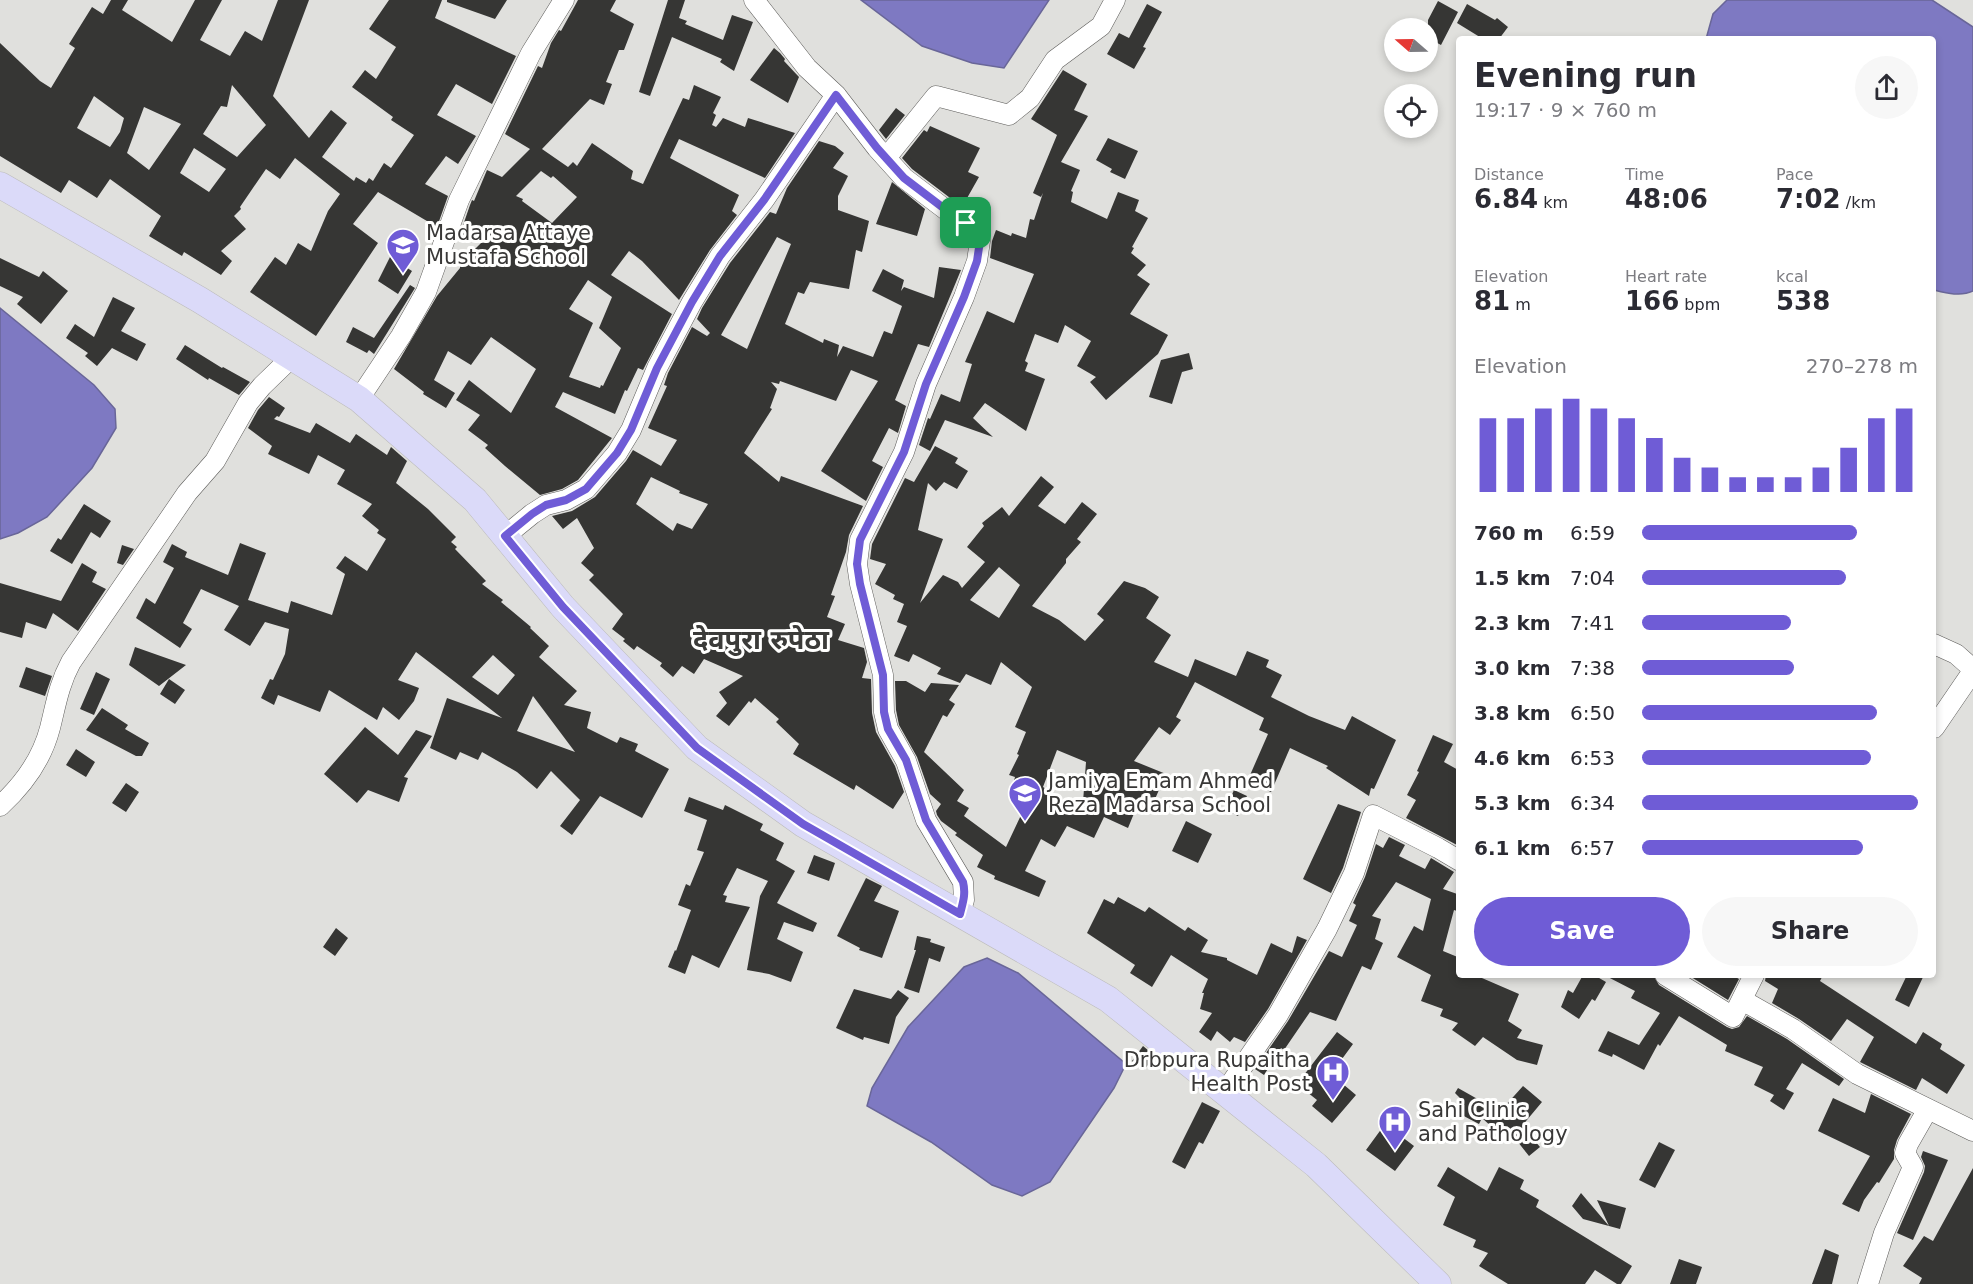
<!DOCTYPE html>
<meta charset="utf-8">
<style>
:root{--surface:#fff;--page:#f7f7f7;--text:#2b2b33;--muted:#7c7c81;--accent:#6f5cd6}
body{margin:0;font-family:"DejaVu Sans","Noto Sans Devanagari",sans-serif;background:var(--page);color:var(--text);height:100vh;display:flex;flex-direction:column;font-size:22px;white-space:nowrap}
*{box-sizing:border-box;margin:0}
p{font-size:20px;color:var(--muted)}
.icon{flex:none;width:33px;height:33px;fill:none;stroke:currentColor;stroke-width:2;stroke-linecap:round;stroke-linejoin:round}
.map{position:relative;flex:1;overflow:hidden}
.panel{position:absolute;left:1456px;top:36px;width:480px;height:942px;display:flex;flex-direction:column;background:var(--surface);border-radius:6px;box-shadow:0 3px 9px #0003}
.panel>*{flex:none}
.needle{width:39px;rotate:290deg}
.controls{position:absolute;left:1384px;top:18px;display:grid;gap:12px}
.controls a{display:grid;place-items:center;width:54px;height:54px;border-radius:50%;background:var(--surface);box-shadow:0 3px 9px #0003;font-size:30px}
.pin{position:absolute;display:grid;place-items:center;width:51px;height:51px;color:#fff;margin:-26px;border-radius:12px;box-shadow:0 3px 9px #0006}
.round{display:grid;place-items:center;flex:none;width:63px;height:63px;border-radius:32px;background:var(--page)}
.overview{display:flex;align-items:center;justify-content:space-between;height:102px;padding:0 18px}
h1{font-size:33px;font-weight:700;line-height:45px}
.figures{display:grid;grid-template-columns:repeat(3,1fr);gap:9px;height:102px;padding:6px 18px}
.figures div{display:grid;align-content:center}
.figures b{font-size:26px;font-weight:700}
.figures small{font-size:16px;font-weight:400}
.figures p{font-size:16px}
.chart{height:168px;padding:12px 18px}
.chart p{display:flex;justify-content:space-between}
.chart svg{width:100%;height:108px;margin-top:6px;stroke:var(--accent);stroke-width:6}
.primary-button{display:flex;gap:12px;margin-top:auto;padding:12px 18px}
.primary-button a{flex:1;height:69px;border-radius:36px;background:var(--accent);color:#fff;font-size:24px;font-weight:700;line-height:69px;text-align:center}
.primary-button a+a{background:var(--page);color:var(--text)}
ul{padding:0 18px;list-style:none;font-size:20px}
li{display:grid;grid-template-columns:96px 72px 1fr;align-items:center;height:45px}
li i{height:15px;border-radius:8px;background:var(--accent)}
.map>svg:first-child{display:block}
.water{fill:#7e79c2;stroke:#696698;stroke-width:1.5}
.building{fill:#363634;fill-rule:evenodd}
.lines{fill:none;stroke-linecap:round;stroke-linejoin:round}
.minor-casing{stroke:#5d5c5a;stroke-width:21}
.major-casing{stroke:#bcbbbb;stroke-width:27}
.minor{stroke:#fff;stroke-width:20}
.major{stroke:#dbdaf9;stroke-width:26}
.route-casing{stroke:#fff;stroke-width:12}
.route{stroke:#6f5cd6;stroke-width:8}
.labels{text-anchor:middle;stroke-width:6;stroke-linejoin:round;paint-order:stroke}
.poi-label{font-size:21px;fill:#393837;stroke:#fffffe;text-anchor:start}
.district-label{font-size:27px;font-weight:bold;fill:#3b3b39;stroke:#fffffe}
</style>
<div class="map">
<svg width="1973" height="1284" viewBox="0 0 1973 1284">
<rect width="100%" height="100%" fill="#e0e0dd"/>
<path class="water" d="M861,0H1049L1004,68L972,63L922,46Z
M1727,0H1932L1973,27V291C1961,297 1946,293 1934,290V39H1706L1713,14Z
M0,308L94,385L115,409L116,428L92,468L47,517L18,533L0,539Z
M987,958L1018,973L1126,1064L1114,1088L1050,1182L1022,1196L992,1185L931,1142L867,1106L872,1088L908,1027L964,967Z"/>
<path class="building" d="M111,0H128L122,10L172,42L195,0H222L200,40L230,56L245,31L262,41L278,0H309L273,96L309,138L331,110L347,123L322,157L354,181L356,177L366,183L369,178L373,181L384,163L391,168L414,135L391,120L393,117L352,87L365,70L376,79L396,47L369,29L389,0H442L435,18L516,56L492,104L456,84L437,115L476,136L458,164L446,156L425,184L448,196L437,227L378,192L353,224L378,243L316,336L250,292L275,257L286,265L298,243L311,251L328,211L340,194L295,158L280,179L266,169L240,207L241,209L234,216L246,229L221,251L232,261L221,275L184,252L182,256L149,236L161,216L110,179L97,198L69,180L61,193L0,156V43L40,81L51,88L75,48L69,44L92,7L103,14ZM232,85L266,125L237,157L203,134L221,106L227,107ZM94,96L124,118L120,132L110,147L77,128ZM144,107L181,124L149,170L127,153ZM194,148L226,169L209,192L180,173Z
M447,0H507L495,19L447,2Z
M578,0H616L610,11L634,24L624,50H619L606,82L612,84L604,105L590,99L542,149L568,167L573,162L577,166L592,143L633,171L631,179L643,184L683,98L689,100L694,85L721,97L713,113L716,115L712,125L716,127L723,118L745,127L748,118L795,133L765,178L679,139L670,158L739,195L732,211L737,215L710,250L679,300L642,261L629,251L611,275L672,314L643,370L638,368L627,391L625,390L615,414L563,392L555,407L612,438L578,480L562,489L540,495L505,466L485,448L488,445L468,430L480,415L456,400L469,380L511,413L536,369L491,337L471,365L448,351L434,380L455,393L446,408L423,394L424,392L394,369L437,296L460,268V264L482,242L460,234L470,205L472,200L474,201L487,170L502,177L530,149L505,134L538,66L542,68L551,43L559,30L561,31ZM541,171L551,178L553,176L577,197L552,223L522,201L523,199L516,196ZM588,280L612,297L599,328L621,348L603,386L601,385L600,388L569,377L593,323L569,309Z
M668,0H685L679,18L687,21L685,24L723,40L732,15L753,22L734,71L720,62L722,59L672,37L650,96L639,92Z
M1438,1L1458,12L1441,45L1428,38V20Z
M1147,4L1162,12L1143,47L1146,48L1134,69L1107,54L1119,33L1129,38Z
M1467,4L1495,20L1497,18L1508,27L1499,39H1483L1457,23Z
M774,48L780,53L785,59L784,61L799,77L788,103L750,80Z
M1063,70L1087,84L1074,110L1088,116L1061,162L1080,170L1071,191L1073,192L1071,202L1107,219L1118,192L1139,200L1135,211L1148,218L1132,247L1134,248L1131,253L1146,265L1137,275L1150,284L1130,314L1168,335L1158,354L1106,400L1090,382L1096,377L1077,366L1091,341L1065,325L1058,343L1035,334L1025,361L1028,363L1025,371L1045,379L1026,431L985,403L973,418L993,437L945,420L930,451L919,445L928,418L930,419L941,394L960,402L972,364L965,362L987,311L1014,323L1034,274L990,258L992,241L996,230L1011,236L1012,233L1026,238L1030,219L1034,220L1043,193L1041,197L1033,193L1057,135L1031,119Z
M896,108L905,115L886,139L879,130Z
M930,126L980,148L968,172L979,177L962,207L912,169L902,158L924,130L927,132Z
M1108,138L1138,151L1125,179L1110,172L1112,169L1096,160Z
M819,141L835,146L844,153L833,168L848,176L838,196V210L869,221L862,252L856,250L849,289L810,282L804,294L798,292L785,324L823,343L824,339L839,345L837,357L843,346L873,357L884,331L892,334L902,306L872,291L883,269L904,280L901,291L904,287L934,298L939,267L961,270L929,347L918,344L895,400L906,406L898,433L889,428L872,461L883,467L866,501L821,471L878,381L851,370L836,401L780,381L779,384L771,382L777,389L770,408L772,409L744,453L779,482L781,476L863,506L849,535L846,552L831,595L835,596L827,617L845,624L838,640L864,648L867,662L862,678L871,679L872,713L876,732L895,766L904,792L893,809L856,785L854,790L793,754L799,744L776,722L779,719L755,698L751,703L749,701L729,726L716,716L727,703L719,692L743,676L704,659L694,674L682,666L673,677L660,666L662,663L637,646L634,650L623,641L625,639L612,629L623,614L589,580L594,575L581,563L594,548L577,518L563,529L552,516L572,511L595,497L626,461L633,450L661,466L677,440L648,428L667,386L664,385L668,373L692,327L707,336L710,333L697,319L702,308L730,263L770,212L776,214L787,188ZM777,237L791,244L747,349L721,335ZM651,477L680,491L679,493L708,504L692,529L677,523L673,531L636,504Z
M892,182L925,209L917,236L876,224Z
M390,257L412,271L398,294L378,281Z
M0,258L39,277L43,271L68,291L41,324L17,304L23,297L0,286Z
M410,285L415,288L374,354L369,350L367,353L346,342L353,327L374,338Z
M113,297L135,308L121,331L146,344L137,361L112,348L97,366L85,356L88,353L66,338L75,324L94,337Z
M185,345L222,368L223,367L250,382L239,395L209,378L208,380L176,359Z
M1189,353L1193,369L1182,372L1172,404L1149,397L1161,360Z
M269,397L285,408L279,417L277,416L274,419L310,433L316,423L350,443L356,434L387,455L391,447L407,461L396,483L428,509L456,537L451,542L457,547L455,549L486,581L482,584L503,600L501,602L531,627L530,628L549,646L539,657L577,691L564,705L591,712L587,728L617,743L620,737L638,744L635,751L669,769L642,818L600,796L572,835L560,826L580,800L551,771L537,789L517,772L482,752L478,760L460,752L456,760L430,748L447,698L502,718L416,652L398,680L419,688L414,701L399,720L383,707L377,720L329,690L320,712L278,695L274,705L261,698L270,679L273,680L285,654L289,629L265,622L250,646L224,630L239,606L201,589L183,623L192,629L180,648L136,618L146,598L155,604L174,568L163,562L172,544L187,552L185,557L228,575L240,543L266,553L248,600L288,613L291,601L332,615L345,574L336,568L345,556L367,571L386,539L377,533L379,530L362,516L372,504L337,484L345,470L318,455L309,474L268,454L272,446L248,428L258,410ZM493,655L515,675L498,695L472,677ZM533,696L575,752L517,731Z
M935,446L958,458L955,463L968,471L957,489L944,482L936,491L928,483L918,530L943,539L920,603L943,575L958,582L962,588L985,562L967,547L984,526L982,523L1002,507L1009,516L1041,476L1054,487L1038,506L1065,524L1082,502L1097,514L1077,539L1081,542L1066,559V563L1032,606L1059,620L1085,641L1104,620L1097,614L1124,581L1145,588L1159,597L1146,618L1171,635L1154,662L1188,677L1195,659L1236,676L1247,651L1269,660L1266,667L1282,675L1271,697L1309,716L1345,730L1352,716L1396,740L1374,789L1371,788L1369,796L1326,768L1328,766L1290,748L1271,792L1247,782L1268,734L1259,730L1264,718L1195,682L1176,717L1181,720L1170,735L1159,727L1134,761L1166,774L1155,799L1142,794L1128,828L1104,817L1094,838L1067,826L1055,847L1041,839L1025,871L1046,881L1039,897L994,879L995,876L977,867L983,855L955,835L957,833L941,821L937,815L936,811L941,804L930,794L917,757L899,725L896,710L895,681H906L925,692L931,683L959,685L949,700L955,704L947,717L943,715L924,752L964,790L957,801L969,808L964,816L1006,847L1029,798L1011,792L1015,777L1009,775L1019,755L1017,754L1026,732L1015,727L1032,687L1001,662L991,685L966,674L960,683L937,674L941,668L913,654L909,662L894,656L907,626L897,622L904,604L893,599L895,595L875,584L886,564L870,559L872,544L905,478L914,482ZM999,567L1020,585L999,618L970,600ZM1057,750L1086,762L1083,802L1075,798L1071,805L1043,787Z
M84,504L111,521L100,538L91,532L72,564L50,551L58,538L61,540Z
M122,545L134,549L123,565L117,563Z
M82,563L97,572L92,582L106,589L78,631L53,613L46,629L26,622L22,638L0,632V583L61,601Z
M135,647L186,665L159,686L129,665Z
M26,667L52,676L45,696L19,687Z
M96,672L110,679L94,715L80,709Z
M169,679L185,690L175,704L160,694Z
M102,708L128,725L125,729L149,743L142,756H136L86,730Z
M365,727L398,755L416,730L432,736L404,777L408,778L399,802L368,790L357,803L324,774Z
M1433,735L1453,744L1444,762L1460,771V840L1457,845L1406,818L1416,800L1407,795L1419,772L1417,771Z
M76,749L95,762L86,777L66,765Z
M126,783L139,792L126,812L112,803Z
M1234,790L1247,796L1238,816L1225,810Z
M689,797L723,810L725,805L763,824L760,830L784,843L776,860L795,871L777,903L817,923L813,932L784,922L777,939L803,952L791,982L769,974L747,970L760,896L768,881L737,868L723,895L727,896L725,902L750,907L719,968L692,955L685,974L668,967L675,950L676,951L691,910L678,905L686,884L690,886L704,852L697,850L707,820L684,811Z
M1338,804L1361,812L1343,868L1331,893L1303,879Z
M1186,821L1212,834L1198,863L1172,851Z
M1389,837L1405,845L1399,856L1425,869L1431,858L1454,872L1443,889L1460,895V912L1454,910L1443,951L1460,958V975H1475L1519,994L1508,1021L1522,1030L1517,1038L1543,1045L1537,1065L1517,1060L1483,1037L1475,1046L1452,1030L1458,1023L1440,1016L1443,1009L1421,1001L1431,975L1397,957L1414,926L1423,931L1431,899L1396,882L1372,916L1381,919L1375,939L1383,943L1371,970L1362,966L1336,1021L1310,1012L1284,1050L1281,1048L1264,1075L1255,1069L1288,1021L1329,951L1342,957L1357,925L1349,921L1356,905L1353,903L1365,877L1376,844L1383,848Z
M814,855L835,863L829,881L807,873Z
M866,878L882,886L874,901L899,911L882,958L859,950L860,948L837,936Z
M1118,897L1145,912L1149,907L1185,931L1188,927L1208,940L1201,952L1227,958V960L1257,975L1271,943L1292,953L1297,936L1307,940L1268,1009L1245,1042L1234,1037L1230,1042L1217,1031L1211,1041L1199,1032L1212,1013L1200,1009L1204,993H1202L1208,979L1171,955L1152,987L1130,973L1135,965L1087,933L1104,899L1114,904Z
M336,928L348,938L335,956L323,947Z
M917,936L931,939L930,942L945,947L940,962L929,958L919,993L904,988L916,950H914Z
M1583,975H1594L1606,982L1595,1001L1592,999L1579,1019L1561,1007L1568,990L1573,993Z
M1604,975H1653L1659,985L1727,1027L1732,1029L1739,1027L1747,1016L1787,1039L1844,1079L1839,1086L1802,1063L1786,1089L1794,1093L1784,1110L1770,1101L1774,1095L1754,1085L1763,1067L1725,1051L1727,1045L1679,1016L1660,1046L1658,1044L1644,1070L1613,1054L1612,1057L1598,1051L1608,1031L1639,1045L1660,1013L1631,998L1635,991Z
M1688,975H1732L1739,979L1728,1000Z
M1766,975H1823L1820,981L1916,1044L1923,1032L1942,1044L1940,1049L1965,1065L1947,1094L1922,1078L1916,1090L1860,1062L1874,1037L1847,1019L1831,1041L1799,1019L1772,1003L1778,989L1765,981Z
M1907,975H1924L1909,1007L1895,1000Z
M854,989L891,999L898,990L909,998L896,1017L889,1044L864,1037L863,1040L836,1028Z
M1337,1032L1353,1044L1331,1074L1356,1095L1332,1123L1312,1106L1317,1100L1297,1084Z
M1143,1046L1155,1056L1144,1070L1132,1061Z
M1523,1086L1542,1102L1522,1126L1540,1147L1529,1156L1510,1132L1504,1138L1482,1118L1479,1124L1458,1113L1464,1102L1455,1093L1458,1088L1497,1110L1504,1104L1505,1106Z
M1871,1094L1911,1114L1897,1140L1894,1150V1159L1879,1183L1877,1182L1864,1200L1859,1212L1842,1204L1870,1156L1818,1131L1833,1098L1865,1113Z
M1202,1102L1220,1111L1203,1144L1199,1142L1185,1169L1172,1162Z
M1385,1124L1414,1146L1395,1171L1366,1150Z
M1659,1142L1675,1150L1655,1188L1639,1180Z
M1923,1151L1948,1160L1913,1240L1897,1233L1924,1172L1925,1166L1921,1157Z
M1448,1167L1487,1191L1499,1167L1524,1180L1520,1189L1539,1200L1536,1207L1632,1266L1621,1284H1617L1595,1270L1585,1284H1508L1479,1266L1488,1253L1473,1247L1476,1240L1443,1225L1455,1197L1437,1186Z
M1973,1168V1284H1919L1922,1278L1903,1266L1924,1236L1933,1241Z
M1581,1193L1609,1226L1583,1219L1572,1206Z
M1597,1200L1626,1208L1620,1229L1609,1226Z
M1825,1249L1839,1255L1832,1284H1812Z
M1679,1259L1702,1267L1696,1284H1670Z"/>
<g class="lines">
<defs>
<path id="minor" d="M754,0L807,68L836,95L877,148L904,178L954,216L975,228L980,241L977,261L964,297L926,384L904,452L860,540L857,564L860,584L883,675L884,712L888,729L906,761L926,820L963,882L964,900L960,913
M886,158L936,96L1009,115L1030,98L1055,60L1101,26L1115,0
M359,399L401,336L426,292L459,200L531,53L564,0
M505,536L532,514L546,505L566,500L586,489L617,453L631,430L657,368L692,302L720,256L764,200L836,95
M1934,644L1956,654L1973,669
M1934,728L1973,671
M0,806C23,785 42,759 50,728C56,704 59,684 71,662L187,493L215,461L248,403L262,386L292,357
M1665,975L1733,1017L1754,975
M1742,1000L1793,1029L1857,1074L1973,1131
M1225,1092L1278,1015L1327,929L1354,873L1373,815L1438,848L1460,861
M1868,1284L1884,1233L1913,1167L1905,1153L1908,1144L1928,1109"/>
<path id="major" d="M0,185L200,300L359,399L475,500L563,607L697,748L803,824L1108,999L1316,1165L1438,1284"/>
</defs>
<use href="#minor" class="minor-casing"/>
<use href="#major" class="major-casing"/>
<use href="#minor" class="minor"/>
<use href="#major" class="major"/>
</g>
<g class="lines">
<defs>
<path id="route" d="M836,95L877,148L904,178L954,216L975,228L980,241L977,261L964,297L926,384L904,452L860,540L857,564L860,584L883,675L884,712L888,729L906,760L926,820L963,882C966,894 963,902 960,914L803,824L697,748L563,607L505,536L532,514L546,505L566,500L586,489L617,453L631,430L657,368L692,302L720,256L764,200Z"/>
</defs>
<use href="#route" class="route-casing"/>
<use href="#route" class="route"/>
</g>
<defs>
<symbol id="school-pin" viewBox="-11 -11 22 30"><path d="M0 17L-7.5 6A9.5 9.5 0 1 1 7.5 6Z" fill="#6f5cd6" stroke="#fffffe"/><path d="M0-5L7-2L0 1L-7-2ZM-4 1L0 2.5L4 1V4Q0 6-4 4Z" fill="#fff"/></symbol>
<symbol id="hospital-pin" viewBox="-11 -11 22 30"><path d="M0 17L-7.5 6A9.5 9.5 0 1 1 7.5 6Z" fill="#6f5cd6" stroke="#fffffe"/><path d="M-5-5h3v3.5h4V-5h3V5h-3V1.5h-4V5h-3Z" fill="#fff"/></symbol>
</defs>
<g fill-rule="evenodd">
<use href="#school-pin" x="384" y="226" width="38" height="52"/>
<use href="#school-pin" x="1006" y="774" width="38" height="52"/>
<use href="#hospital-pin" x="1314" y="1053" width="38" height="52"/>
<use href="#hospital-pin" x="1376" y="1103" width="38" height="52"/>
</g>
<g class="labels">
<g class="poi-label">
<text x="426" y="240">Madarsa Attaye<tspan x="426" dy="24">Mustafa School</tspan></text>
<text x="1048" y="788">Jamiya Emam Ahmed<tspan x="1048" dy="24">Reza Madarsa School</tspan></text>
<text x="1310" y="1067" text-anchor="end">Drbpura Rupaitha<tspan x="1310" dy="24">Health Post</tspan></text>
<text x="1418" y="1117">Sahi Clinic<tspan x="1418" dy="24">and Pathology</tspan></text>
</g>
<g class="district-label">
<text x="761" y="649">देवपुरा रुपेठा</text>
</g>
</g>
</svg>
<div class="controls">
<a><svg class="needle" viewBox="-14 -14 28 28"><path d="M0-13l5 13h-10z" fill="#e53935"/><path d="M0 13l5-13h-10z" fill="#7c7c81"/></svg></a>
<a><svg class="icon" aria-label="locate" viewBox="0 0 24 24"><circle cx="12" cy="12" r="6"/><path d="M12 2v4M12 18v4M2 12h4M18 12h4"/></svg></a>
</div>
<div class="pin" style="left:966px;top:223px;background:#1e9e55"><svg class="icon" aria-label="arrive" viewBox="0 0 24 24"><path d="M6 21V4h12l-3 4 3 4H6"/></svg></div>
<section class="panel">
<div class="overview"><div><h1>Evening run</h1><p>19:17 · 9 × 760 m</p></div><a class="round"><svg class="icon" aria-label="share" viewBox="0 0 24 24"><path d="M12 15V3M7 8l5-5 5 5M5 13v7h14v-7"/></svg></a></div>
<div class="figures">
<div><p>Distance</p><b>6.84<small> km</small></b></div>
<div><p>Time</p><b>48:06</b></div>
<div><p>Pace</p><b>7:02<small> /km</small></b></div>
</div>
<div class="figures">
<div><p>Elevation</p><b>81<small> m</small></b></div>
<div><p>Heart rate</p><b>166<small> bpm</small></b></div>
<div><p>kcal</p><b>538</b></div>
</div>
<div class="chart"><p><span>Elevation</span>270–278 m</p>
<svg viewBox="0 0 160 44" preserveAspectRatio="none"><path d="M5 44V14M15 44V14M25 44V10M35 44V6M45 44V10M55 44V14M65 44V22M75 44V30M85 44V34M95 44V38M105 44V38M115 44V38M125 44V34M135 44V26M145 44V14M155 44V10"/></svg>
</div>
<ul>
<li><b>760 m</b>6:59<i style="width:78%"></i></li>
<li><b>1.5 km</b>7:04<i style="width:74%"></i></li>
<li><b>2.3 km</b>7:41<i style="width:54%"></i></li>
<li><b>3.0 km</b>7:38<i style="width:55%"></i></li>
<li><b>3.8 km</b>6:50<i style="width:85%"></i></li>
<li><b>4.6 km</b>6:53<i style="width:83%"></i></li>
<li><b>5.3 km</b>6:34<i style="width:100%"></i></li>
<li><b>6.1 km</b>6:57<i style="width:80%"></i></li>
</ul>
<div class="primary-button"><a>Save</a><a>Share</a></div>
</section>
</div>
